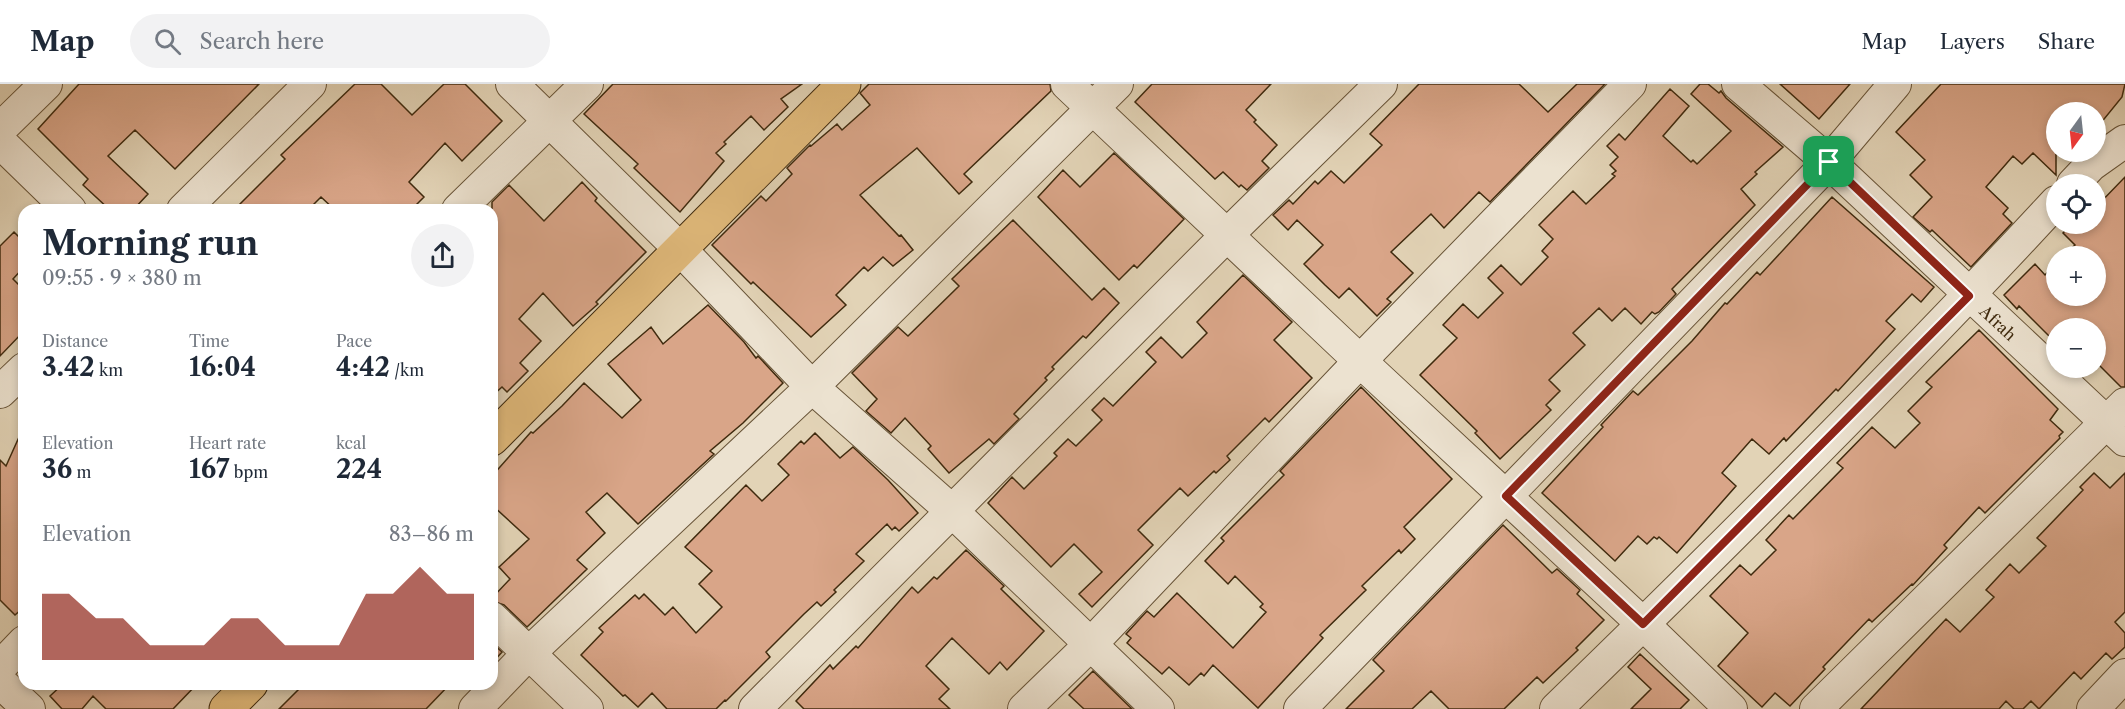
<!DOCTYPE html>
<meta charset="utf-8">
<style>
:root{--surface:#fff;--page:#f2f2f3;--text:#1f2937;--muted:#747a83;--line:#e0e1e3;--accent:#8f2418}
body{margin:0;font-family:"Libre Caslon Text",serif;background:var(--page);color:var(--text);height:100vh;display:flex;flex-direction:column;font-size:22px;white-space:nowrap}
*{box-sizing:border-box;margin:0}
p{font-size:20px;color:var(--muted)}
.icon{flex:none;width:33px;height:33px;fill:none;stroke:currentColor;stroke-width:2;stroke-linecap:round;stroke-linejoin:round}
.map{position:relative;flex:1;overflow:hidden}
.details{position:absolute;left:18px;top:120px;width:480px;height:486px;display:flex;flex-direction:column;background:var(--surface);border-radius:18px;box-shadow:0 3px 9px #0003}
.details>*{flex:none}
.needle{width:39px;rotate:195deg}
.buttons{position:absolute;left:2046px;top:18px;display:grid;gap:12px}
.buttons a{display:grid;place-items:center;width:60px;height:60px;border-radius:50%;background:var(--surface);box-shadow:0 3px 9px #0003;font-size:30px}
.pin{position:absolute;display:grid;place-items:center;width:51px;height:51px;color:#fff;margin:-26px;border-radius:12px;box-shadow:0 3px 9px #0006}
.round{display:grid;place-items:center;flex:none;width:63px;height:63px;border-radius:32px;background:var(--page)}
.head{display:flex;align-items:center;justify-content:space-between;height:102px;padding:0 24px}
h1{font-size:33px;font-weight:700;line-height:45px}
.stats{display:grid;grid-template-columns:repeat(3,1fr);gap:9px;height:102px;padding:6px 24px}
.stats div{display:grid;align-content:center}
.stats b{font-size:26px;font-weight:700}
.stats small{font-size:16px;font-weight:400}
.stats p{font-size:16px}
.chart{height:168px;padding:12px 24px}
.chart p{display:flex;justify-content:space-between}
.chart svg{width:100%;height:108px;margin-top:6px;fill:var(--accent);opacity:.7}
header{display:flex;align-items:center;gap:36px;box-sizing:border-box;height:84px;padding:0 30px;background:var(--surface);border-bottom:2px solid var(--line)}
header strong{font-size:28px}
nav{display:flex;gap:33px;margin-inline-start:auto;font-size:21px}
.search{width:420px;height:54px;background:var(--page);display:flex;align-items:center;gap:15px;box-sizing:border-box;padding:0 21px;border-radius:33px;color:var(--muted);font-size:22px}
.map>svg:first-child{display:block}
.building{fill:#d9a588;stroke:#3f2a0e;stroke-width:1.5}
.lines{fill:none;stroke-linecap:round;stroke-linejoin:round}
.minor-casing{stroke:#685438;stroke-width:34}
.major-casing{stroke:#3f2a0e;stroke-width:35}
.minor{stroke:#ece2d0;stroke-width:32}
.major{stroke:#e1ba7b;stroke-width:33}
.route-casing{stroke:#fff;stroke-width:12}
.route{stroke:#8f2418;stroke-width:8}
.labels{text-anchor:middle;stroke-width:4.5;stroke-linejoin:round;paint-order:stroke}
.street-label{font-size:16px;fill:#3f2a0e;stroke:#ece2d0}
</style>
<header>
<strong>Map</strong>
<div class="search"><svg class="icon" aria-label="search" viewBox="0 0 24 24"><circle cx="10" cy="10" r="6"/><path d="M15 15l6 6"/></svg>Search here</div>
<nav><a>Map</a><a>Layers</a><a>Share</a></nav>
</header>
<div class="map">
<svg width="2125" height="625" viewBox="0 0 2125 625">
<rect width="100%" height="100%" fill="#e2d3b6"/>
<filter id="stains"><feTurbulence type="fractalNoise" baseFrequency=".00333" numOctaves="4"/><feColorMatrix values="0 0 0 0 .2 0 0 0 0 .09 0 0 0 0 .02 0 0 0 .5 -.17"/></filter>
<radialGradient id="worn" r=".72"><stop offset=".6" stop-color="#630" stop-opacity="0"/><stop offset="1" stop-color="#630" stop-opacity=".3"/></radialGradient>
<path class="building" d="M79,0H259L175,85L135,46L108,72L148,110L133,126H110L83,101L88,95L38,45Z
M355,0H381L412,31L444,0H465L502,37L462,77L445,59L409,98L424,113L411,126H335L321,113L308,126H234L285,75L281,71Z
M613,0H802L781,15L788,23L764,46L751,32L724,58L726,60L716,69L724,77L680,128L634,84L638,80L584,30Z
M869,0H1050L1051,7L964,90L972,98L959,110L917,64L860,111L899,152L901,151L913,166L893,182L883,173L868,187L864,183L836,211L846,221L811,253L753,198L751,200L712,161L761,112L766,117L792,90L787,84L810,61L811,62L837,40L842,46L870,21L860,9Z
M1152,0H1271L1246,26L1256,36L1254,38L1277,61L1262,77L1269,84L1247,106L1241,101L1239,103L1223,88L1215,95L1135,18Z
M1419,0H1519L1548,28L1577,0H1605L1490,118L1479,108L1444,144L1431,130L1391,168L1413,189L1387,215L1391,218L1377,232L1349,204L1339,214L1325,201L1304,180L1323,161L1297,136L1288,146L1273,131L1289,116L1293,120L1315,97L1318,100L1331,87L1344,99L1382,61L1370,50Z
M1700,0H1708L1719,9L1721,7L1726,14L1783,63L1755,88L1757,90L1741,105L1755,121L1672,205L1676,210L1659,228L1655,230L1652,228L1641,240L1625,224L1612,237L1599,224L1573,249L1585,261L1549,296L1560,307L1546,321L1551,326L1500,375L1475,349L1477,347L1420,291L1457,254L1443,241L1463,220L1478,234L1503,209L1488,194L1501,181L1521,201L1548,173L1542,167L1553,155L1539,141L1573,107L1586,120L1615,92L1612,90L1616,87L1610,81L1618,73L1607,62L1619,50L1625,56L1670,5L1689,22L1663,52L1691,78L1693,76L1697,80L1731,47L1691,10Z
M1780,0H1850L1819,35Z
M1941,0H2125L2122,13L2096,45V28H2056V91L2033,69L2022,80L2013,72L1986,103L2008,124L2003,130L2012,139L1971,183L1932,146L1930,148L1913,133L1932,113L1910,91L1925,76L1896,48Z
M1114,69L1184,135L1137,184L1134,181L1119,196L1038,113L1063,86L1080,103Z
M2125,93V303H2121L2096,278V244H2056V251L2052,255L2019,222L2017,225L2004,211L2035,180L2045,191L2056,179V212H2096V172H2063L2075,161L2063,149L2072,140H2096V123Z
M582,98L597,114L595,117L646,168L596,218L598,220L573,242L543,209L519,235L541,257L520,279L528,287L507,308L502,303L492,312V118L509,101L544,137Z
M1832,113L1934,203L1921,218L1912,210L1886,237L1895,245L1838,307L1836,305L1786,357L1784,354L1769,370L1752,355L1722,389L1736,402L1677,469L1659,453L1657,455L1654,453L1647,460L1638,452L1615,477L1542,409L1603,343L1601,341L1633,307L1638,311L1692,257L1725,219L1727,220L1757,188L1760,191Z
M1013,136L1092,216L1104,204L1119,219L1086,254L1083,252L1052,283L1054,285L1045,294L1047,296L1014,330L1019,335L994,360L989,355L949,389L928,365L931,362L905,334L891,349L866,327L877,315L852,289L898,243L908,252L959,202L952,195Z
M14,148L24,158V183L13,195L24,206V247L0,272V162Z
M1243,191L1292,238L1274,256L1312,294L1269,338L1265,334L1227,372L1230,376L1216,389L1214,387L1188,412L1180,404L1138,446L1153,461L1092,523L1079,510L1102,488L1074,460L1051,483L988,419L1012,393L1024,405L1057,372L1054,369L1068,355L1076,362L1102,336L1092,326L1104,314L1113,322L1156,278L1146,268L1161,253L1182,274L1207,249L1197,238Z
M708,221L744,258L756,274L758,272L783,299L743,339L710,367L714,370L638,440L607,409L586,428L605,449L577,476L587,485L527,543L504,521L492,517V514L510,495L499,483L529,455L492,421V392L531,348L533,349L562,322L584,299L622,334L641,316L608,280L651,243L663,260Z
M1979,246L2058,325L2050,336L2063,348L2059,352L2060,354L1985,429L1979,423L1944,461L1947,464L1913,501L1912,500L1872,538L1869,535L1823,583L1825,585L1790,622L1775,609L1762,623L1718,582L1748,549L1710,512L1740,481L1751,491L1776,466L1766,456L1789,431L1793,435L1843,384L1837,379L1872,343L1895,364L1920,339L1908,327L1932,303L1926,298Z
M1361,303L1452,395L1404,443L1415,455L1401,469L1399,466L1362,502L1366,506L1320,551L1323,554L1258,624L1213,581L1204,592L1201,589L1189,601L1169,583L1162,590L1127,559L1131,554L1126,550L1147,527L1154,533L1177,509L1233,564L1266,528L1260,523L1263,520L1235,492L1228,500L1205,477L1224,457L1221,454L1284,391L1280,387Z
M24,342V523L15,531L0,516V376L6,382Z
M815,349L840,374L853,363L888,396L918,429L899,447L895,443L892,446L887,440L856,470L864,477L834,506L836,508L821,522L817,518L804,530L766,568L770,573L726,617L725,616L716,625H667L652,609L638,623L625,611L623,612L581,571L603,548L599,544L635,511L639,515L644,510L665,531L673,523L696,549L722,523L699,500L712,487L685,463L746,401L762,417L789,391L778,380L801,357L804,360Z
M2094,389L2110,404L2125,389V528L2115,538L2125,549V563L2112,575L2106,569L2081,595L2074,588L2039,625L2031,617L2023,625H2014L2006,617L1999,625H1861L1946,535L1960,548L1994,513L1986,506L2010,480L2019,489L2046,462L2037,454L2083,406L2080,403Z
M1503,441L1552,489L1557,485L1580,506L1577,510L1604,536L1576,564L1578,566L1543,599L1537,593L1504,625H1449L1431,607L1412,625H1346L1384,587L1373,576Z
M966,466L1004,502L1001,505L1044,547L1007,586L1000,578L989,590L952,554L926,582L949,605L939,615L950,625H804L796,617L830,581L833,585L856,562L858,564L912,503L918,509L934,493L937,495Z
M492,559L502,568L492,579Z
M1640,570L1689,616L1680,625H1631L1651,605L1628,583Z
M1093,587L1132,625H1084L1069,611Z
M63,600H197L173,625H106L93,612L82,625H62L50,612Z
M304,600H450L426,625H279Z"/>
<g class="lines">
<defs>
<path id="minor" d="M512,0L680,165L812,303L953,428L1158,625
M1067,0L1360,277L1643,540L1731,625
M1738,0L1829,78L2125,356
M0,45L46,0
M0,58L70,126
M2073,100L2091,81L2125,57
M183,126L310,0
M458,126L587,0
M0,308L24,285
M492,534L587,625
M0,583L24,558
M0,598L29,625
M475,625L529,569L812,303L1117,0
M755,625L1227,151L1381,0
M1024,625L1091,560L1360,277L1630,0
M1300,625L1829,78L1895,0
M1556,625C1726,460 1895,292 2056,118
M1816,625L2125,320
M2093,625L2125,591"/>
<path id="major" d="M492,355L844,0
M226,625L251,600"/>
</defs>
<use href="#minor" class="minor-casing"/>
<use href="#major" class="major-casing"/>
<use href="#minor" class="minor"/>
<use href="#major" class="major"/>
</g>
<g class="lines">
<defs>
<path id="route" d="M1829,78L1969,212L1643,540L1506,412Z"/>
</defs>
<use href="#route" class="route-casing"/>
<use href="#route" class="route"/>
</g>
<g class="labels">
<g class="street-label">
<text transform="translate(1998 239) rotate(43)" y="6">Afrah</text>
</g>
</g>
<rect width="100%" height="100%" filter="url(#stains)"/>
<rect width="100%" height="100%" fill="url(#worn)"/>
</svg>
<div class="buttons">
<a><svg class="needle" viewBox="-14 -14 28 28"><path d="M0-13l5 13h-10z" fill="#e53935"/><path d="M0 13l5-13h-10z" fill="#747a83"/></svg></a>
<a><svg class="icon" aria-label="locate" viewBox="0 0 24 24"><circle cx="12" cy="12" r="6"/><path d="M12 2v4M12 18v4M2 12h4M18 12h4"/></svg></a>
<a>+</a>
<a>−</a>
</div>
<div class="pin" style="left:1829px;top:78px;background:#1e9e55"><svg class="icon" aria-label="arrive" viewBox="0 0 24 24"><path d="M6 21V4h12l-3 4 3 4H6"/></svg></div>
<section class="details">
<div class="head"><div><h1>Morning run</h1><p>09:55 · 9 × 380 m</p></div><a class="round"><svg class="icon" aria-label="share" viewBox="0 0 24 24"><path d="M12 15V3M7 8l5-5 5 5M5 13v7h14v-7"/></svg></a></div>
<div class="stats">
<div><p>Distance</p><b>3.42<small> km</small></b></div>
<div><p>Time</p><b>16:04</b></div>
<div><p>Pace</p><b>4:42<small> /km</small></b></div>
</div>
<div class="stats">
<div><p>Elevation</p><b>36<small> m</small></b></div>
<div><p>Heart rate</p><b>167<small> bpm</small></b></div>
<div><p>kcal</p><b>224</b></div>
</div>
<div class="chart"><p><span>Elevation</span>83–86 m</p>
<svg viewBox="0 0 160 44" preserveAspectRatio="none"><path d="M0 44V17L10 17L20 27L30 27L40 38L50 38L60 38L70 27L80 27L90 38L100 38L110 38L120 17L130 17L140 6L150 17L160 17V44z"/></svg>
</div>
</section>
</div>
